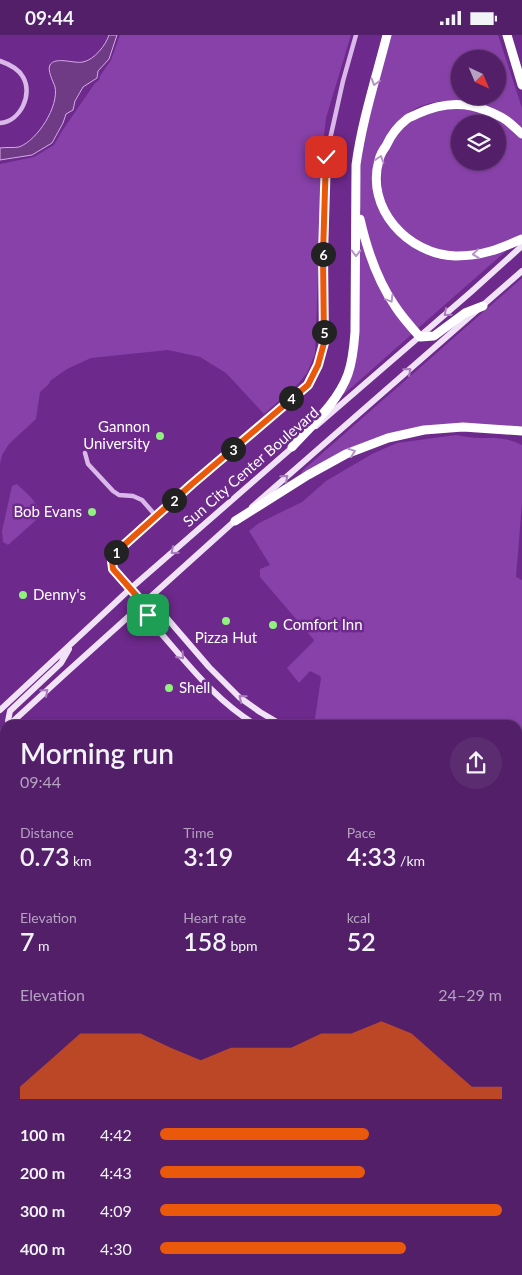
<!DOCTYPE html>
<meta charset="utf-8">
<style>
:root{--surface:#521f68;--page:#5c2c71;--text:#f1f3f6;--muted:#b5a2c0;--line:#683d7c;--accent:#ea580c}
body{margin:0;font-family:Lato,sans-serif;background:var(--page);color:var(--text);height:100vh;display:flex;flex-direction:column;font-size:19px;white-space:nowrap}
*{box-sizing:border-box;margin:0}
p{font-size:16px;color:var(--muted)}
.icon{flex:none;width:28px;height:28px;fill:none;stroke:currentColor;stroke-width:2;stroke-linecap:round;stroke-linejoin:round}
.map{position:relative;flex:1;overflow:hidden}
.panel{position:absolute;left:0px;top:685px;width:522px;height:555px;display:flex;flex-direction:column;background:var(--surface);border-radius:15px 15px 0 0;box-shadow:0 1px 4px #0004,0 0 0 1px var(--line)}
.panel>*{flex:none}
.needle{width:32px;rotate:136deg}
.buttons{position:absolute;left:451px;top:15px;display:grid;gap:10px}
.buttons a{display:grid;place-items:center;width:55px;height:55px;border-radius:50%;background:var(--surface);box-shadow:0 1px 4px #0004,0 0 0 1px var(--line);font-size:25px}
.pin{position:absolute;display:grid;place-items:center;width:42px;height:42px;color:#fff;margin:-21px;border-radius:10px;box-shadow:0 2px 8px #0006}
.km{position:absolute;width:25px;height:25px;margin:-12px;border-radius:50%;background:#222;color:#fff;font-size:14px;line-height:25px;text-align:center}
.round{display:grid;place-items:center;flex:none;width:52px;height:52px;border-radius:26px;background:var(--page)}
.overview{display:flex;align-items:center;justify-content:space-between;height:85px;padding:0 20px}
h1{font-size:28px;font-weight:600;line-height:38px}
.stats{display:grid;grid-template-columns:repeat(3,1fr);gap:8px;height:85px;padding:5px 20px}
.stats div{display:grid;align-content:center}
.stats b{font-size:25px;font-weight:600}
.stats small{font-size:14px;font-weight:400}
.stats p{font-size:14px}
.chart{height:140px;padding:10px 20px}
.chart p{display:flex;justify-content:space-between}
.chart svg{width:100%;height:90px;margin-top:5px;fill:var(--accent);opacity:.7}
ul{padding:0 20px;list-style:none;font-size:16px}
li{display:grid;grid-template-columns:80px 60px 1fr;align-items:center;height:38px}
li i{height:12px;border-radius:6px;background:var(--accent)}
.status{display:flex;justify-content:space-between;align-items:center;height:35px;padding:0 25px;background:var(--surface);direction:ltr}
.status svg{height:14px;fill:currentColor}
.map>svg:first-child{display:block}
.green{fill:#8841a9;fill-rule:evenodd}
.water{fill:#6e3b84;stroke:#d5acea}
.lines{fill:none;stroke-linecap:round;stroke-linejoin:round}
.street{stroke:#dab8e9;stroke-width:4.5}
.secondary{stroke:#f2e2f8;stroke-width:6}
.highway{stroke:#fff;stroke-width:9}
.oneway{stroke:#b694c5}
.oneway2{stroke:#a97cbc}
.route-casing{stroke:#fff;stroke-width:10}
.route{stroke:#ea580c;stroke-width:6}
.poi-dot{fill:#90f17e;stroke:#6d298b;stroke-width:2}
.labels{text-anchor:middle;stroke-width:5;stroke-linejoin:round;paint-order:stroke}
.poi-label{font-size:15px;fill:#fff;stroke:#6d298b;text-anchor:start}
.street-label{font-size:15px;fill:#fff;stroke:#6d298b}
</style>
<div class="status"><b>09:44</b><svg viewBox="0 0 49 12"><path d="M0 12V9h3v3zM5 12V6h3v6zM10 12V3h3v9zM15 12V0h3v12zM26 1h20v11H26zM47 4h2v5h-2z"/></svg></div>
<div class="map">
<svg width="522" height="1240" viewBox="0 0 522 1240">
<rect width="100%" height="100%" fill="#6d298b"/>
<path class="green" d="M120,0H351L326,83L323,109L315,319L307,338L298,349L264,379L226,338L200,322L168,315L91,323L67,334L50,346L49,349L40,357L36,384L9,409L2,420L0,429V129L34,122L54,110L62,96L95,48L99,45L100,41L111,25Z
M391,0H498L522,73V94L458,66C438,65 414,69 400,86C397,89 395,95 393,100C387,111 381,123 375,134L390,190L439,220L506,216L416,295L382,244L362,182L359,168L361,115ZM460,24H498V61H460Z
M439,74C448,74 458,73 467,74C489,77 505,89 522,103V199L507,209L477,218L445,216L423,209L402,196L385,172L382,154L381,142L382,130L387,114L403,92L414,83ZM460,89H498V126H460Z
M358,198L412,299L343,360L342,358L350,341Z
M522,243V394L425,393L301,440L302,436Z
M456,400C463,401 472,403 480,403C496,403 506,402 522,410V468L516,542L522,545V825H518V690H314L321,643L320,641L310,636L299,648L287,633L313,607L314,605L260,542V534L270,530L249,496L259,488L302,467L326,446L372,419L397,408Z
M17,449C26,458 38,466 40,480L35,486L8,510L3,507L2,496L12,451Z
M1,799L5,803V928H0V801Z
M303,1235L353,1236L365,1240H299Z"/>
<path class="water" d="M109,0H117L109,24L98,36L97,43L83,52L75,66L73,75L66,79L63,88L52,108L32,120L0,125V113C6,112 14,113 19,112C38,105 59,71 55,52C53,46 47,35 50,30C55,21 75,29 83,27C94,25 106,10 109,0Z
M5,1230V1235H59L66,1240H0V1235Z
M243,1235H303L299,1240H236Z
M331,1235H390C378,1240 365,1237 352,1236C345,1235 338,1236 331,1235Z"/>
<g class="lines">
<path class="street" d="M0,26C9,29 18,33 23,42C33,59 21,86 0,88
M85,418L88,429L113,456L119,460L133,461L142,465L156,481
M130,554C120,543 109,535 114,519L156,481L273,379L308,350L318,330L324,308L323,219L326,122L343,46L356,0
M518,1012L522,1017
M0,1014H5
M518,1132L522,1111
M518,1136L522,1137
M458,1240L463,1235"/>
<path class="secondary" d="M316,391L471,257L522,211
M252,472L522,236
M130,554L143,568L159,574L209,632L239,662L260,677L282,690
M143,568L147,579L152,588C184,624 214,665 256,690
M0,675L130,554L294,411
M9,690L67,637L238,483
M9,690L8,686L10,676L61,628L69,614
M0,698L5,694
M518,828H522
M518,839H522
M0,1198L5,1194
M0,1207L5,1203"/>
<path class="highway" d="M507,0L522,50
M522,99C515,93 509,86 501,82C493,78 481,73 472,71C453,67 434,71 417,79C414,81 409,82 407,84C398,91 390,102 386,111C383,115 380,120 379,125C365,173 408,220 456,221C482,221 499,214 522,204
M360,184C367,215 377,245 395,271C402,282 411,292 420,302L434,301L465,278L483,271
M292,412C312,390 338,367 348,339C353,325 354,311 355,297L356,130C362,86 376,43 387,0
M235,486L308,440L346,419L388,403L424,395L463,392L522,396"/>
</g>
<defs><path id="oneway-chevron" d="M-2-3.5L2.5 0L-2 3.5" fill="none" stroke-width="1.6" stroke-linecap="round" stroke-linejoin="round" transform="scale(1.25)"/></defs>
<g class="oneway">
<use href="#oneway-chevron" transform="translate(375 47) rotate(106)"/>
<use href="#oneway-chevron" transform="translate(380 124) rotate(-72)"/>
<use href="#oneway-chevron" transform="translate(356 218) rotate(91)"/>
<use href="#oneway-chevron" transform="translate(476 219) rotate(174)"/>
<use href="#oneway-chevron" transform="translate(390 264) rotate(59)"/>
<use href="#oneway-chevron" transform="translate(352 417) rotate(-21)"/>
</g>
<g class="oneway2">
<use href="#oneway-chevron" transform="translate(447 278) rotate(139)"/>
<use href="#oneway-chevron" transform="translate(408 336) rotate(-41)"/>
<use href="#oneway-chevron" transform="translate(285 443) rotate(-41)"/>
<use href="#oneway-chevron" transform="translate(174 516) rotate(139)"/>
<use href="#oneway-chevron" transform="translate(181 621) rotate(48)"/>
<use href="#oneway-chevron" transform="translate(45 657) rotate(-42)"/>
<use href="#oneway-chevron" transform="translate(242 663) rotate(-141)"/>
</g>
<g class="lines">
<defs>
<path id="route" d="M148,580L143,568L113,534L112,526L114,519L192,449L308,350L318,330L324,308L323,219L326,122"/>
</defs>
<use href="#route" class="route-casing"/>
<use href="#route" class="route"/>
</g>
<g class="poi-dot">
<circle cx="160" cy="401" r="5"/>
<circle cx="92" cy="477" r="5"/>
<circle cx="23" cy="560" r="5"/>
<circle cx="226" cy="586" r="5"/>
<circle cx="273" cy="590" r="5"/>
<circle cx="169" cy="653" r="5"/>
</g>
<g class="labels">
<g class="poi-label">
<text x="150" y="397" text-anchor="end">Gannon<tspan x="150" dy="17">University</tspan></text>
<text x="82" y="482" text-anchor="end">Bob Evans</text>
<text x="33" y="565">Denny's</text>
<text x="283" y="595">Comfort Inn</text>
<text x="226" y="608" text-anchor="middle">Pizza Hut</text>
<text x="179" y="658">Shell</text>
</g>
<g class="street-label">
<text transform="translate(251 432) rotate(-41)" y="5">Sun City Center Boulevard</text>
</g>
</g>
</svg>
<div class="buttons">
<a><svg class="needle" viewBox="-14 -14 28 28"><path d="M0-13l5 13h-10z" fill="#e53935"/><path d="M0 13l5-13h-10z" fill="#b5a2c0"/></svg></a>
<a><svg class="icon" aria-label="layers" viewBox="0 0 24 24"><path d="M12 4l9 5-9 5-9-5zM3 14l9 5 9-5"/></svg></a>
</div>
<div class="pin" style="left:148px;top:580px;background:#1e9e55"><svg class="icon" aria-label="arrive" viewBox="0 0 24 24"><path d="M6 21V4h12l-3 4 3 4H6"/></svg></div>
<div class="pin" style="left:326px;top:122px;background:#d93025"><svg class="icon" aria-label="check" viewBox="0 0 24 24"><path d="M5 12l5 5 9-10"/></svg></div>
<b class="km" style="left:116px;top:517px">1</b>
<b class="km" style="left:174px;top:465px">2</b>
<b class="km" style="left:233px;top:414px">3</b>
<b class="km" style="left:291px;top:363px">4</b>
<b class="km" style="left:324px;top:297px">5</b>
<b class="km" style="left:323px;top:219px">6</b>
<section class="panel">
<div class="overview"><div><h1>Morning run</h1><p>09:44</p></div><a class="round"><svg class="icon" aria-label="share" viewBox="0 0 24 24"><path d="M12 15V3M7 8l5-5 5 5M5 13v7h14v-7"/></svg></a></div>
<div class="stats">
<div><p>Distance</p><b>0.73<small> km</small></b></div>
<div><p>Time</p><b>3:19</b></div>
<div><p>Pace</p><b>4:33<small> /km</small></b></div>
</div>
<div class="stats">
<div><p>Elevation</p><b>7<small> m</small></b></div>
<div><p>Heart rate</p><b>158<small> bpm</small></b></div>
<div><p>kcal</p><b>52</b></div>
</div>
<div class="chart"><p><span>Elevation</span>24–29 m</p>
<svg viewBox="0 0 160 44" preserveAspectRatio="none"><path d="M0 44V38L10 25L20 12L30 12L40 12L50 19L60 25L70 19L80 19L90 19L100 12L110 12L120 6L130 12L140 25L150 38L160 38V44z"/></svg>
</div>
<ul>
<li><b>100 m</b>4:42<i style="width:61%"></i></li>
<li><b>200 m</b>4:43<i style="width:60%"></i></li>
<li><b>300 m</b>4:09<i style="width:100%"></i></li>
<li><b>400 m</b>4:30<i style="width:72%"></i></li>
</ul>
</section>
</div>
